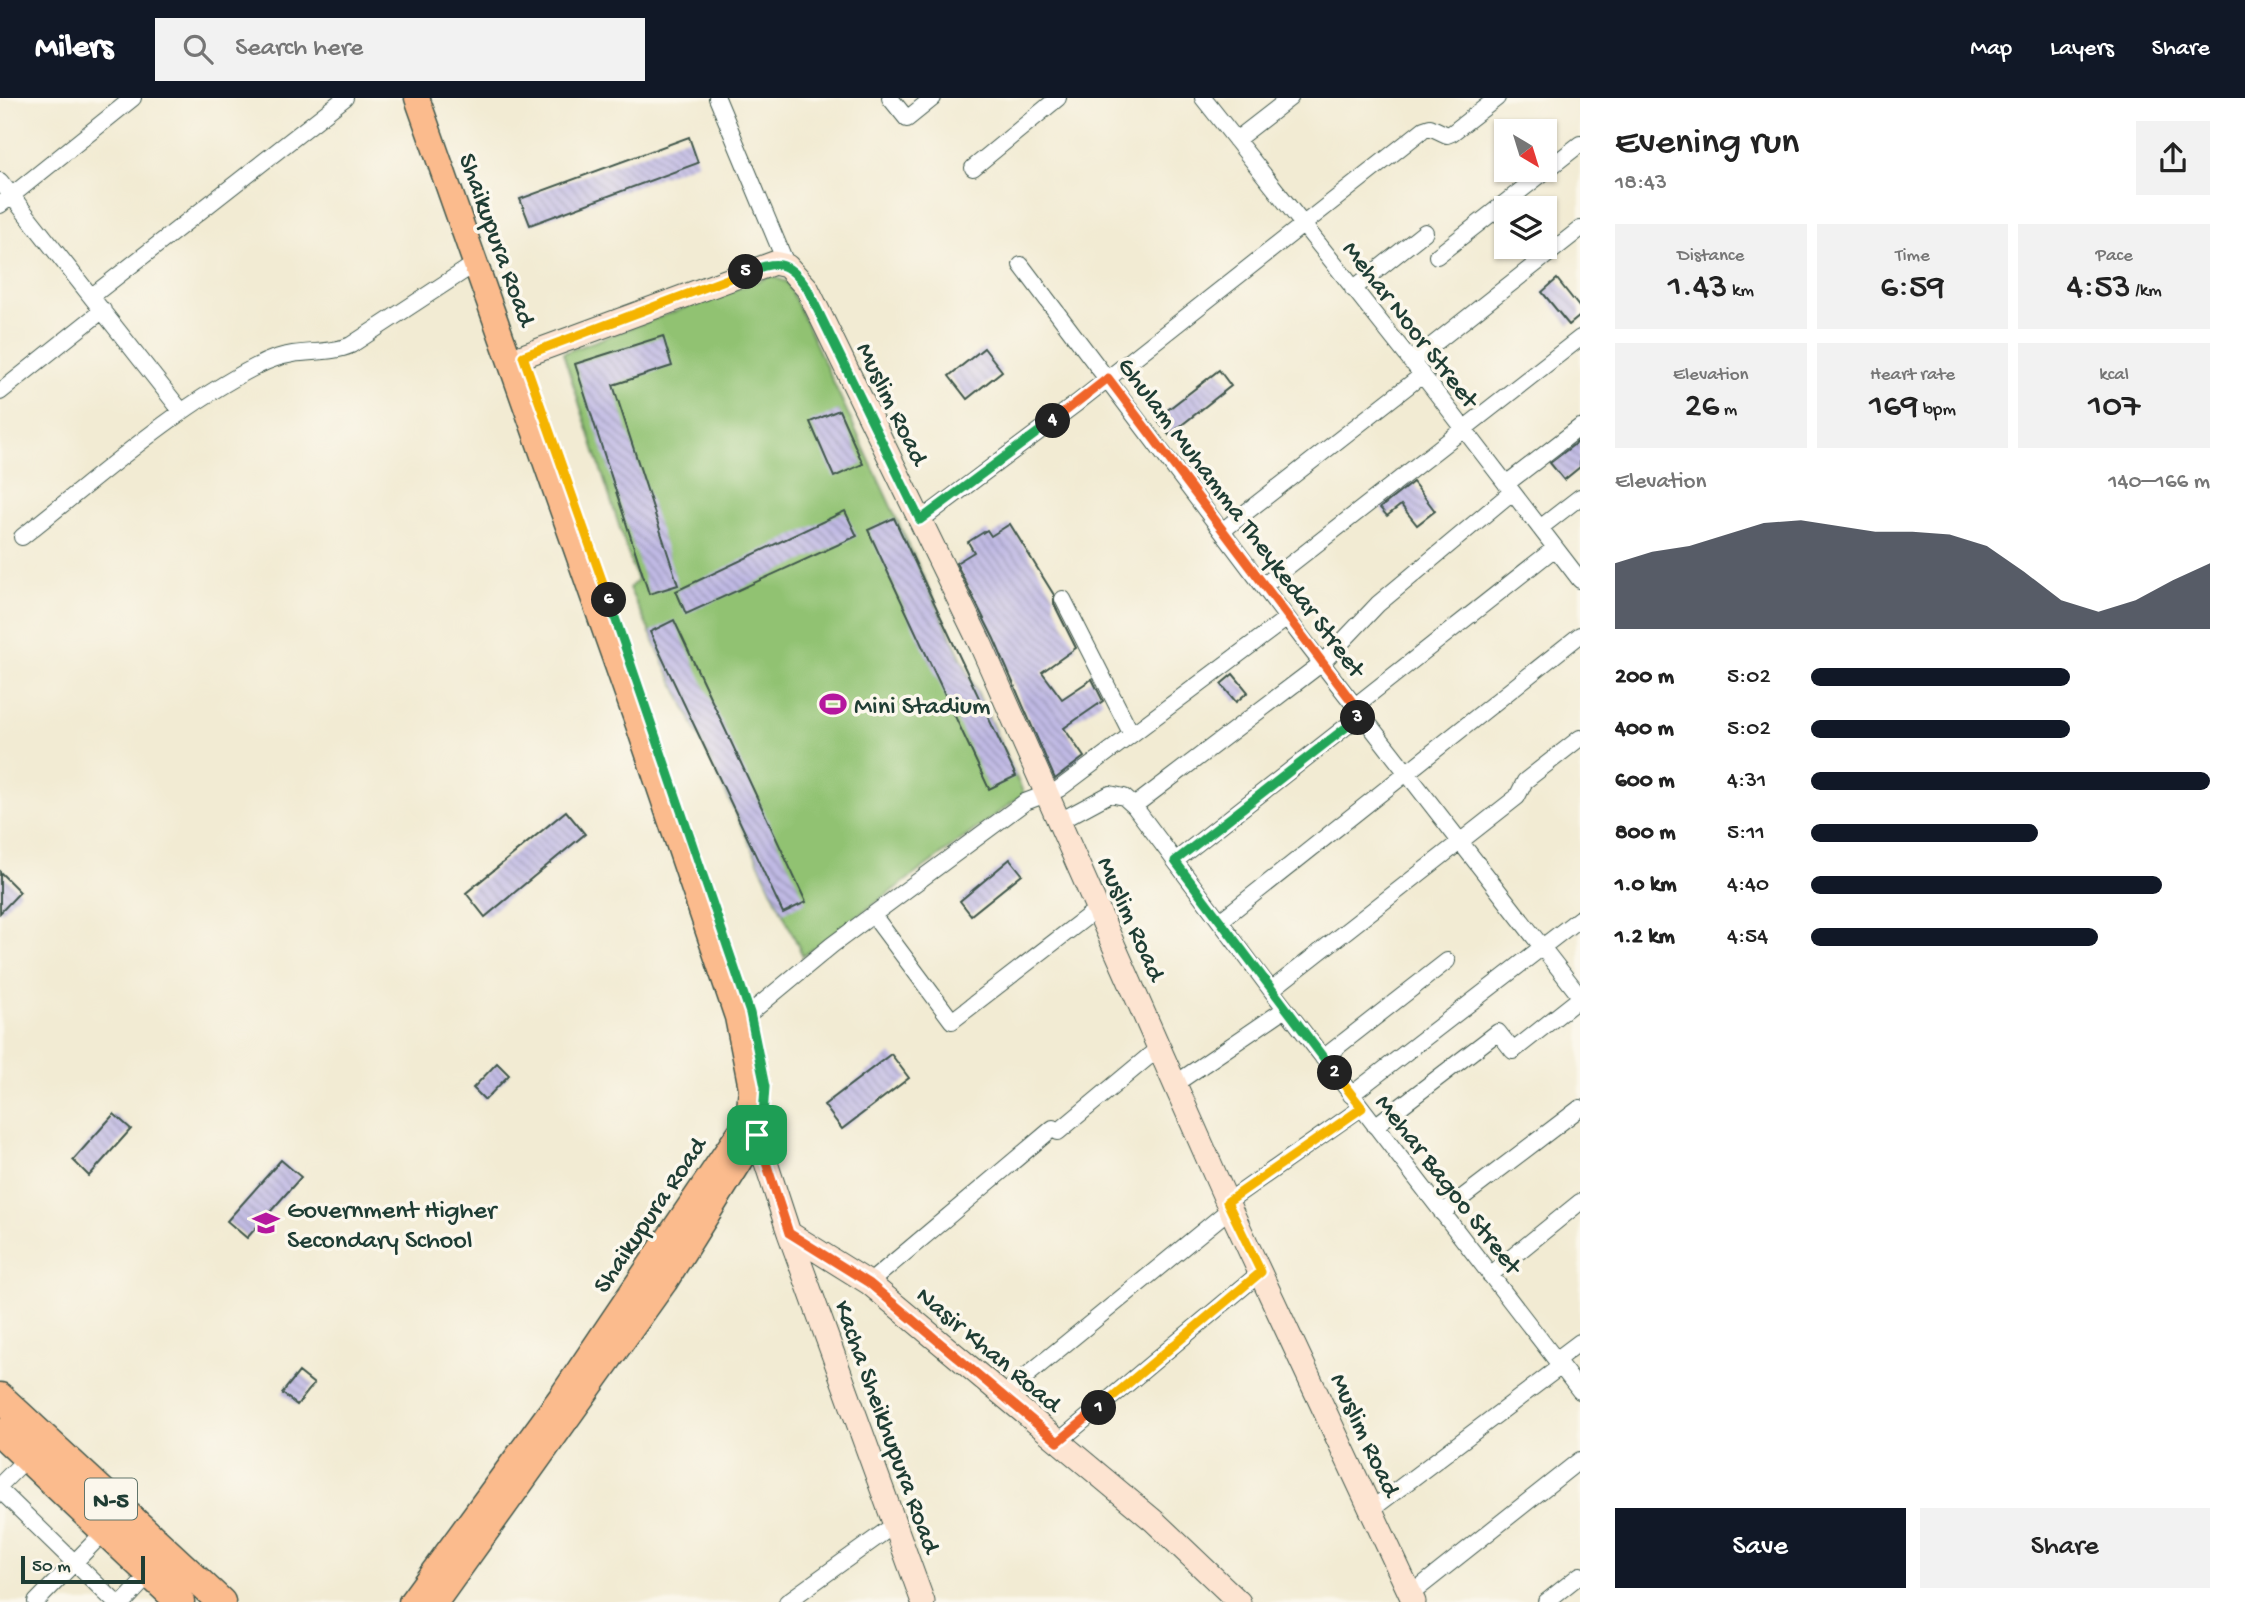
<!DOCTYPE html>
<meta charset="utf-8">
<style>
:root{--surface:#fff;--page:#f2f2f2;--text:#222;--muted:#767676;--accent:#111827}
body{margin:0;font-family:"Gochi Hand",sans-serif;background:var(--page);color:var(--text);height:100vh;display:flex;flex-direction:column;font-size:26px;white-space:nowrap}
*{box-sizing:border-box;margin:0}
p{font-size:23px;color:var(--muted)}
.icon{flex:none;width:38px;height:38px;fill:none;stroke:currentColor;stroke-width:2;stroke-linecap:round;stroke-linejoin:round}
.map{position:relative;flex:1;overflow:hidden}
.panel{display:flex;flex-direction:column;background:var(--surface);width:665px}
.panel>*{flex:none}
.needle{width:46px;rotate:142deg}
.tools{position:absolute;left:1494px;top:21px;display:grid;gap:14px}
.tools a{display:grid;place-items:center;width:63px;height:63px;border-radius:0px;background:var(--surface);box-shadow:0 2px 5px #0004;font-size:35px}
.scale{position:absolute;left:21px;bottom:18px;width:124px;box-sizing:border-box;padding-left:7px;border:4px solid #1f3d34;border-top:0;font-size:19px;line-height:24px;white-space:nowrap;color:#1f3d34;-webkit-text-stroke:5px #fbf7ec;paint-order:stroke}
.pin{position:absolute;display:grid;place-items:center;width:60px;height:60px;color:#fff;margin:-30px;border-radius:14px;box-shadow:0 4px 10px #0006}
.km{position:absolute;width:35px;height:35px;margin:-18px;border-radius:50%;background:#222;color:#fff;font-size:19px;line-height:35px;text-align:center}
.round{display:grid;place-items:center;flex:none;width:74px;height:74px;border-radius:0px;background:var(--page)}
.overview{display:flex;align-items:center;justify-content:space-between;height:119px;padding:0 35px}
h1{font-size:38px;font-weight:600;line-height:52px}
.stats{display:grid;grid-template-columns:repeat(3,1fr);gap:10px;height:119px;padding:7px 35px}
.stats div{display:grid;align-content:center;border-radius:0px;background:var(--page);text-align:center}
.stats b{font-size:35px;font-weight:600}
.stats small{font-size:19px;font-weight:400}
.stats p{font-size:19px}
.chart{height:196px;padding:14px 35px}
.chart p{display:flex;justify-content:space-between}
.chart svg{width:100%;height:126px;margin-top:7px;fill:var(--accent);opacity:.7}
.primary-button{display:flex;gap:14px;margin-top:auto;padding:14px 35px}
.primary-button a{flex:1;height:80px;border-radius:0px;background:var(--accent);color:#fff;font-size:28px;font-weight:600;line-height:80px;text-align:center}
.primary-button a+a{background:var(--page);color:var(--text)}
ul{padding:0 35px;list-style:none;font-size:23px}
li{display:grid;grid-template-columns:112px 84px 1fr;align-items:center;height:52px}
li i{height:18px;border-radius:9px;background:var(--accent)}
header{display:flex;align-items:center;gap:42px;box-sizing:border-box;height:98px;padding:0 35px;background:var(--accent);color:#fff}
header strong{font-size:33px}
nav{display:flex;gap:38px;margin-inline-start:auto;font-size:24px}
.search{width:490px;height:63px;background:var(--page);display:flex;align-items:center;gap:18px;box-sizing:border-box;padding:0 24px;border-radius:0px;color:var(--muted);font-size:26px}
main{display:flex;flex:1;min-height:0}
.map>svg:first-child{display:block}
.grass{fill:#91c272;stroke:#588053;stroke-width:2}
.building{fill:url(#building-back-hatch)}
.lines{fill:none;stroke-linecap:round;stroke-linejoin:round}
.street-casing{stroke:#3f574c;stroke-width:18}
.secondary-casing{stroke:#3f574c;stroke-width:25}
.primary-casing{stroke:#3f574c;stroke-width:27}
.highway-casing{stroke:#3f574c;stroke-width:31}
.street{stroke:#fff;stroke-width:16}
.secondary{stroke:#fde4d1;stroke-width:23}
.primary{stroke:#fbbb8d;stroke-width:24}
.highway{stroke:#fbbb8d;stroke-width:28}
.split-1-casing{stroke:#fff;stroke-width:14}
.split-2-casing{stroke:#fff;stroke-width:14}
.split-3-casing{stroke:#fff;stroke-width:14}
.split-4-casing{stroke:#fff;stroke-width:14}
.split-5-casing{stroke:#fff;stroke-width:14}
.split-6-casing{stroke:#fff;stroke-width:14}
.split-7-casing{stroke:#fff;stroke-width:14}
.split-1{stroke:#f0652b;stroke-width:9}
.split-2{stroke:#f5b400;stroke-width:9}
.split-3{stroke:#22a559;stroke-width:9}
.split-4{stroke:#f0652b;stroke-width:9}
.split-5{stroke:#22a559;stroke-width:9}
.split-6{stroke:#f5b400;stroke-width:9}
.split-7{stroke:#22a559;stroke-width:9}
.labels{text-anchor:middle;stroke-width:7;stroke-linejoin:round;paint-order:stroke}
.shield{fill:#fbf7ec;stroke:#61756b;stroke-width:2}
.shield-label{font-size:24px;font-weight:bold;fill:#1f3d34}
.street-label{font-size:26px;fill:#1f3d34;stroke:#fbf7ec}
.poi-label{font-size:26px;fill:#1f3d34;stroke:#fbf7ec;text-anchor:start}
</style>
<header>
<strong>Milers</strong>
<div class="search"><svg class="icon" aria-label="search" viewBox="0 0 24 24"><circle cx="10" cy="10" r="6"/><path d="M15 15l6 6"/></svg>Search here</div>
<nav><a>Map</a><a>Layers</a><a>Share</a></nav>
</header>
<main>
<div class="map">
<svg width="1580" height="1504" viewBox="0 0 1580 1504">
<defs>
<pattern id="building-back-hatch" width="6" height="6" patternUnits="userSpaceOnUse" patternTransform="scale(1.75)"><rect width="6" height="6" fill="#c0b9e4"/><path d="M-1 5l2 2M0 0l6 6M5-1l2 2" fill="none" stroke="#9b98ba"/></pattern>
</defs>
<rect width="100%" height="100%" fill="#fbf7ec"/>
<filter id="ink" filterUnits="userSpaceOnUse"><feTurbulence type="fractalNoise" baseFrequency=".0143" numOctaves="2"/><feDisplacementMap in="SourceGraphic" scale="14" xChannelSelector="R" yChannelSelector="G"/><feConvolveMatrix kernelMatrix="1 2 1 2 8 2 1 2 1" color-interpolation-filters="sRGB"/></filter>
<filter id="wash" filterUnits="userSpaceOnUse"><feTurbulence type="fractalNoise" baseFrequency=".00686" numOctaves="4" result="noise"/><feDisplacementMap in="SourceGraphic" scale="28" xChannelSelector="R" yChannelSelector="G"/><feGaussianBlur stdDeviation="1.57" result="paint"/><feColorMatrix in="noise" values="0 0 0 0 0 0 0 0 0 0 0 0 0 0 0 0 0 1.4 0 .05"/><feComposite in="paint" operator="in"/></filter>
<g filter="url(#wash)">
<rect width="100%" height="100%" fill="#f2ebd3"/>
<path class="grass" d="M771,178L787,184L1024,696L803,858L629,490L637,483L563,255Z"/>
<g id="blocks">
<path class="building" d="M689,39L698,65L530,127L520,101Z
M1557,181L1580,210V218L1569,227L1542,194Z
M663,238L672,268L613,287L678,487L649,496L575,266Z
M984,250L1002,273L967,301L949,278Z
M1219,272L1231,288L1169,337L1156,321Z
M839,312L863,366L834,379L810,324Z
M1580,342V369L1564,382L1550,365Z
M1413,384L1435,413L1417,427L1401,407L1387,418L1380,410Z
M845,413L857,438L686,516L676,493Z
M894,420L1016,678L989,691L868,432Z
M1010,426L1054,497V506L1076,550L1042,574L1062,601L1092,581L1103,603L1064,630L1084,659L1055,681L994,541L956,465L974,454L968,444L987,432L991,438Z
M674,522L806,804L783,815L650,534Z
M1233,576L1248,594L1236,604L1221,586Z
M566,713L585,736L485,819L466,795Z
M1010,761L1022,776L971,817L960,803Z
M0,774L20,794L0,815Z
M891,956L909,980L842,1031L824,1007Z
M497,965L509,977L485,1002L473,990Z
M114,1016L131,1031L89,1078L73,1062Z
M281,1062L301,1079L247,1140L227,1123Z
M299,1274L314,1286L297,1307L282,1295Z"/>
</g>
</g>
<g filter="url(#ink)">
<use href="#blocks" fill-opacity="0" stroke="#3f574c" stroke-width="2"/>
<g class="lines">
<defs>
<path id="street" d="M717,0L787,168
M890,0L907,21L933,0
M1203,0L1431,288L1580,482
M1236,42L1290,0
M973,70L1058,0
M0,83L182,314
M0,107L133,0
M1437,158L1580,46
M1021,167L1309,549L1580,898
M1353,191L1425,134
M92,198L345,0
M1411,264L1580,131
M0,294L103,212
M1506,386L1580,329
M921,422L1077,305L1424,31L1430,29L1447,37L1452,35L1497,0
M1540,430L1580,399
M1222,433L1422,277
M22,439C96,381 174,310 257,268C268,262 280,258 293,256C312,253 333,255 351,247L476,165
M1263,488L1580,240
M1063,501L1131,635
M1355,608L1555,450
M1134,708L1322,565L1378,506L1512,394
M1058,724L1110,696L1124,699L1134,708L1271,892L1580,1293
M1175,763L1362,616
M873,817L952,923L1097,811
M1220,823L1580,537
M1271,892L1517,699L1525,683L1580,640
M750,915L832,847L1025,704L1059,691L1287,520
M1323,960L1447,863
M1175,986L1285,911
M1351,997L1580,820
M1375,1028L1498,934L1513,953L1580,900
M1227,1104L1361,1010
M1442,1115L1580,1010
M1490,1177L1580,1104
M869,1185L1053,1030L1058,1034L1160,949
M1556,1262L1580,1244
M1003,1297L1230,1111
M1058,1344L1261,1174
M0,1387L27,1360
M0,1392L115,1504
M1372,1411L1561,1268
M1411,1496L1580,1362
M36,1504L105,1433
M124,1504L150,1476
M787,1504L894,1427
M1546,1504L1580,1477"/>
<path id="secondary" d="M523,258L774,165L787,168L807,190L981,547L1227,1104L1414,1504
M752,1022L789,1135L923,1504
M789,1135L869,1185L1154,1423L1239,1504"/>
<path id="primary" d="M411,1504L560,1300L741,1032L749,1012L751,990L737,919L637,624L417,0
M436,1504L665,1184L757,1037L760,1028"/>
<path id="highway" d="M0,1299L221,1504
M0,1334L180,1504"/>
</defs>
<use href="#street" class="street-casing"/>
<use href="#secondary" class="secondary-casing"/>
<use href="#primary" class="primary-casing"/>
<use href="#highway" class="highway-casing"/>
<use href="#street" class="street"/>
<use href="#secondary" class="secondary"/>
<use href="#primary" class="primary"/>
<use href="#highway" class="highway"/>
</g>
</g>
<g class="lines" filter="url(#ink)">
<defs>
<path id="split-1" d="M757,1037L789,1135L869,1185L1058,1344L1099,1310"/>
<path id="split-2" d="M1099,1310L1261,1174L1227,1104L1362,1010L1335,975"/>
<path id="split-3" d="M1335,975L1175,763L1358,620"/>
<path id="split-4" d="M1053,323L1108,280L1362,617L1358,620"/>
<path id="split-5" d="M746,174C777,163 786,161 807,190L920,422L1053,323"/>
<path id="split-6" d="M609,502L523,258L746,174"/>
<path id="split-7" d="M609,502L750,915L765,989L763,1017L757,1037"/>
</defs>
<use href="#split-1" class="split-1-casing"/>
<use href="#split-2" class="split-2-casing"/>
<use href="#split-3" class="split-3-casing"/>
<use href="#split-4" class="split-4-casing"/>
<use href="#split-5" class="split-5-casing"/>
<use href="#split-6" class="split-6-casing"/>
<use href="#split-7" class="split-7-casing"/>
<use href="#split-1" class="split-1"/>
<use href="#split-2" class="split-2"/>
<use href="#split-3" class="split-3"/>
<use href="#split-4" class="split-4"/>
<use href="#split-5" class="split-5"/>
<use href="#split-6" class="split-6"/>
<use href="#split-7" class="split-7"/>
</g>
<defs>
<symbol id="stadium-bare" viewBox="-9 -9 18 18"><path d="M0-5a6.5 5 0 1 0 0 10a6.5 5 0 1 0 0-10ZM-3.5-1.8h7v3.6h-7Z" fill="#b5179e" stroke="#fbf7ec" stroke-width="2.5" paint-order="stroke"/></symbol>
<symbol id="school-bare" viewBox="-9 -9 18 18"><path d="M0-5L7-2L0 1L-7-2ZM-4 1L0 2.5L4 1V4Q0 6-4 4Z" fill="#b5179e" stroke="#fbf7ec" stroke-width="2.5" paint-order="stroke"/></symbol>
</defs>
<g fill-rule="evenodd">
<use href="#stadium-bare" x="814" y="587" width="38" height="38"/>
<use href="#school-bare" x="247" y="1106" width="38" height="38"/>
</g>
<g class="labels">
<rect class="shield" x="85" y="1380.5" width="52" height="41" rx="5"/>
<g class="shield-label">
<text x="111" y="1409">N-5</text>
</g>
<g class="street-label">
<text transform="translate(499 141) rotate(70)" y="9">Shaikupura Road</text>
<text transform="translate(1412 225) rotate(52)" y="9">Mehar Noor Street</text>
<text transform="translate(894 305) rotate(64)" y="9">Muslim Road</text>
<text transform="translate(1243 418) rotate(53)" y="9">Ghulam Muhamma Theykedar Street</text>
<text transform="translate(1133 820) rotate(66)" y="9">Muslim Road</text>
<text transform="translate(1450 1085) rotate(52)" y="9">Mehar Bagoo Street</text>
<text transform="translate(648 1116) rotate(-56)" y="9">Shaikupura Road</text>
<text transform="translate(990 1250) rotate(40)" y="9">Nasir Khan Road</text>
<text transform="translate(889 1328) rotate(70)" y="9">Kacha Sheikhupura Road</text>
<text transform="translate(1367 1336) rotate(65)" y="9">Muslim Road</text>
</g>
<g class="poi-label">
<text x="854" y="615">Mini Stadium</text>
<text x="287" y="1119">Government Higher<tspan x="287" dy="30">Secondary School</tspan></text>
</g>
</g>
</svg>
<div class="tools">
<a><svg class="needle" viewBox="-14 -14 28 28"><path d="M0-13l5 13h-10z" fill="#e53935"/><path d="M0 13l5-13h-10z" fill="#767676"/></svg></a>
<a><svg class="icon" aria-label="layers" viewBox="0 0 24 24"><path d="M12 4l9 5-9 5-9-5zM3 14l9 5 9-5"/></svg></a>
</div>
<div class="scale">50 m</div>
<div class="pin" style="left:757px;top:1037px;background:#1e9e55"><svg class="icon" aria-label="arrive" viewBox="0 0 24 24"><path d="M6 21V4h12l-3 4 3 4H6"/></svg></div>
<b class="km" style="left:1099px;top:1310px">1</b>
<b class="km" style="left:1335px;top:975px">2</b>
<b class="km" style="left:1358px;top:620px">3</b>
<b class="km" style="left:1053px;top:323px">4</b>
<b class="km" style="left:746px;top:174px">5</b>
<b class="km" style="left:609px;top:502px">6</b>
</div>
<section class="panel">
<div class="overview"><div><h1>Evening run</h1><p>18:43</p></div><a class="round"><svg class="icon" aria-label="share" viewBox="0 0 24 24"><path d="M12 15V3M7 8l5-5 5 5M5 13v7h14v-7"/></svg></a></div>
<div class="stats">
<div><p>Distance</p><b>1.43<small> km</small></b></div>
<div><p>Time</p><b>6:59</b></div>
<div><p>Pace</p><b>4:53<small> /km</small></b></div>
</div>
<div class="stats">
<div><p>Elevation</p><b>26<small> m</small></b></div>
<div><p>Heart rate</p><b>169<small> bpm</small></b></div>
<div><p>kcal</p><b>107</b></div>
</div>
<div class="chart"><p><span>Elevation</span>140–166 m</p>
<svg viewBox="0 0 160 44" preserveAspectRatio="none"><path d="M0 44V21L10 17L20 15L30 11L40 7L50 6L60 8L70 10L80 10L90 11L100 15L110 24L120 34L130 38L140 34L150 27L160 21V44z"/></svg>
</div>
<ul>
<li><b>200 m</b>5:02<i style="width:65%"></i></li>
<li><b>400 m</b>5:02<i style="width:65%"></i></li>
<li><b>600 m</b>4:31<i style="width:100%"></i></li>
<li><b>800 m</b>5:11<i style="width:57%"></i></li>
<li><b>1.0 km</b>4:40<i style="width:88%"></i></li>
<li><b>1.2 km</b>4:54<i style="width:72%"></i></li>
</ul>
<div class="primary-button"><a>Save</a><a>Share</a></div>
</section>
</main>
